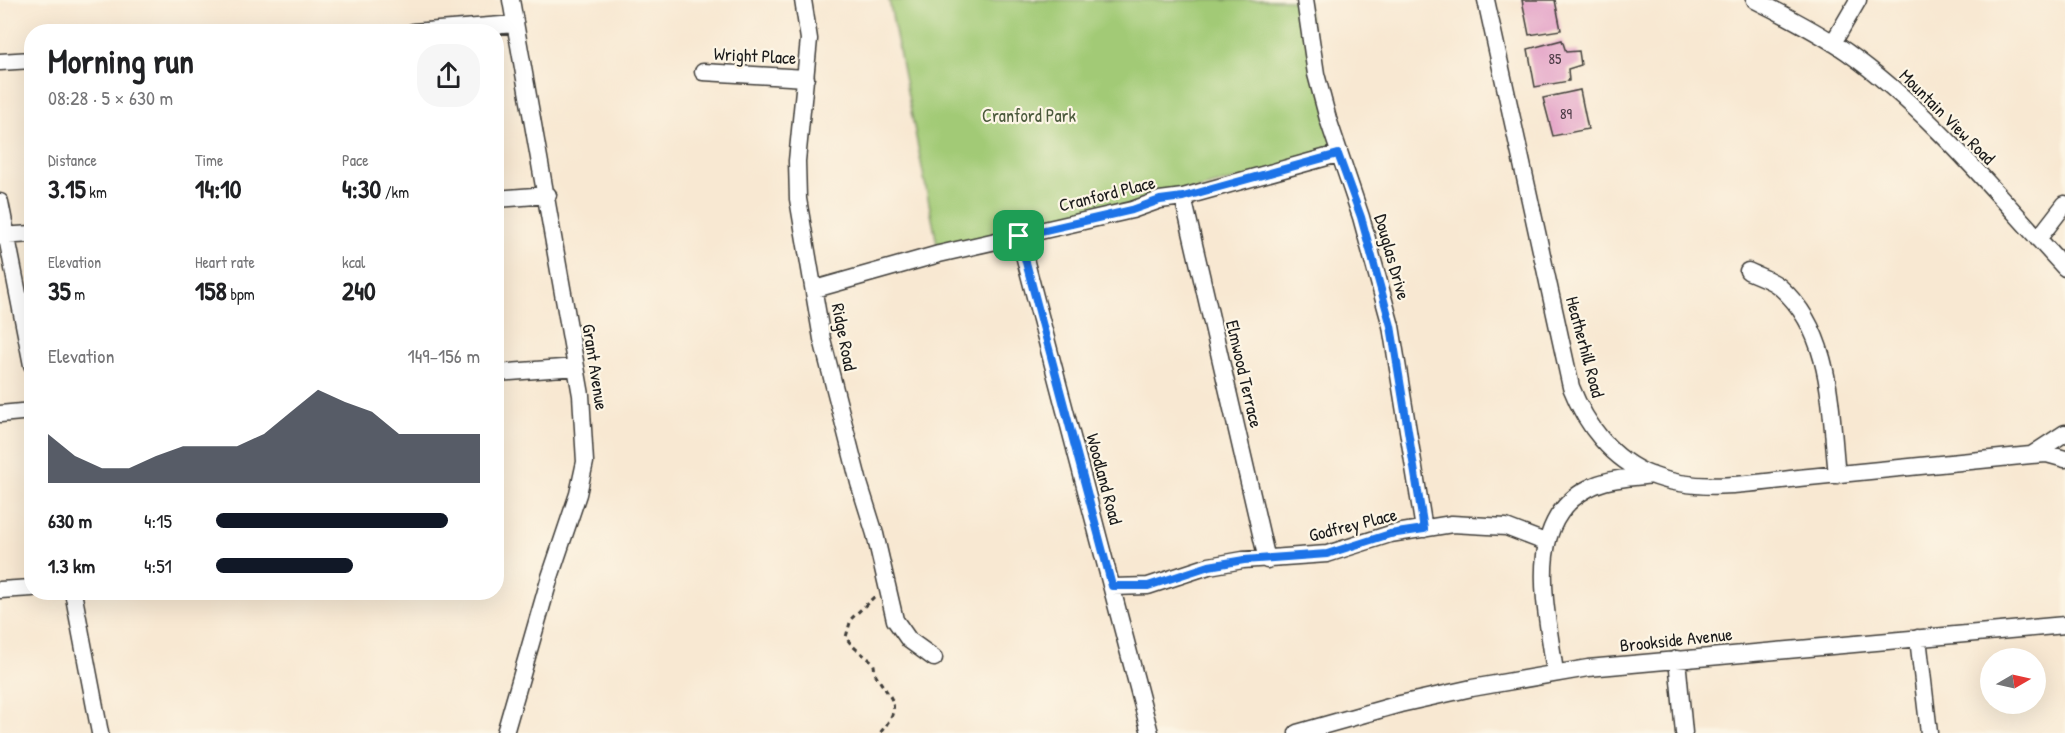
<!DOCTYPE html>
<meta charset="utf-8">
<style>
:root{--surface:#fff;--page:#f6f6f6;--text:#202124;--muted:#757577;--accent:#111827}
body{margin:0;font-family:"Patrick Hand",sans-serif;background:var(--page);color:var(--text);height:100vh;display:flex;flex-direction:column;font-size:22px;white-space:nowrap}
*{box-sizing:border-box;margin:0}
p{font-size:20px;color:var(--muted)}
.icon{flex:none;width:33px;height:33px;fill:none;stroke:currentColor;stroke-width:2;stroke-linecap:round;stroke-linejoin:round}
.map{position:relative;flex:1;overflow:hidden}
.drawer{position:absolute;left:24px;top:24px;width:480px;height:576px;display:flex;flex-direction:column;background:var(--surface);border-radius:24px;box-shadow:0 6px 24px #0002}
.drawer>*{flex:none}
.needle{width:39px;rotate:81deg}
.fabs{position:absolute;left:1980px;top:648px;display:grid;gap:12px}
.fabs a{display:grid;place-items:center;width:66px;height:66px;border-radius:50%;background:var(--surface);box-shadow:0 6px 24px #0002;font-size:30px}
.pin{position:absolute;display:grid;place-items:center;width:51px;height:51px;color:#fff;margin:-26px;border-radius:12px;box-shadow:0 3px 9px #0006}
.round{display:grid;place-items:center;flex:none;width:63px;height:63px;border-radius:24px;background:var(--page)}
.headline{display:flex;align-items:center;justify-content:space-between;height:102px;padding:0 24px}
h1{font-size:33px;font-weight:700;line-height:45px}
.metrics{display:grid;grid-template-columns:repeat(3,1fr);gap:9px;height:102px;padding:6px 24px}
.metrics div{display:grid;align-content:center}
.metrics b{font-size:26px;font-weight:700}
.metrics small{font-size:16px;font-weight:400}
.metrics p{font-size:16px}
.chart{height:168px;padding:12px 24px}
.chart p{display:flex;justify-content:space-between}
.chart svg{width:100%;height:108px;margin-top:6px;fill:var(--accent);opacity:.7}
ul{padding:0 24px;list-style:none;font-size:20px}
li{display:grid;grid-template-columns:96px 72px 1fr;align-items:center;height:45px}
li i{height:15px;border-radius:8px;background:var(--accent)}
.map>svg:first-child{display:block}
.green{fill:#a2ca76;stroke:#5f7349;stroke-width:1.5}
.building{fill:#e199c4}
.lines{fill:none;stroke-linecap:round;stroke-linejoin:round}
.street-casing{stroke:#3d3b37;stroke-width:19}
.path{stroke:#3d3b37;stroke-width:3;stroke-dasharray:4.5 4.5;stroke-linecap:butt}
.street{stroke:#fff;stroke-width:16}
.route-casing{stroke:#fff;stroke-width:12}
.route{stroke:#1a73e8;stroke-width:8}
.labels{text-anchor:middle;stroke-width:4.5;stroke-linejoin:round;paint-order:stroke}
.number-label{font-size:15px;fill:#4d3b46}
.street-label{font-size:18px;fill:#1c1c1c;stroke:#fcf5e5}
.park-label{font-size:18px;fill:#4b593c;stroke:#fcf5e5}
</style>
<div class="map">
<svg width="2065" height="733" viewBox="0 0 2065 733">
<rect width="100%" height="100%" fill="#fcf5e5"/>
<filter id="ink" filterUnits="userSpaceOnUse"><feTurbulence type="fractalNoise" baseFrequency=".0167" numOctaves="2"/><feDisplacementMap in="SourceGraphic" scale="12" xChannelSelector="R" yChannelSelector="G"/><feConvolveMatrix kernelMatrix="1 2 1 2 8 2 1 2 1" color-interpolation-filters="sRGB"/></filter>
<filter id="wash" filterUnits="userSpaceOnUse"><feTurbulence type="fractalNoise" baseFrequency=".008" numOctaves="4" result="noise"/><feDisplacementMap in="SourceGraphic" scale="24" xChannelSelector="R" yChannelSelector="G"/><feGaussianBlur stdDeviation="1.35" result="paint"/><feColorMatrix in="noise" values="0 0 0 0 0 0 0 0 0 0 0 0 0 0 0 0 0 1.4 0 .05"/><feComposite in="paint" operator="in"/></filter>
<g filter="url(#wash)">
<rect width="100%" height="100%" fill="#f8e8d2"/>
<path class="green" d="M889,0H1306L1338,154L939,254Z"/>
<g id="blocks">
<path class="building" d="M1522,0H1555L1561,30L1529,35Z
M1562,40L1566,52L1579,51L1581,65L1568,69L1569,81L1535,87L1528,49Z
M1580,90L1588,129L1553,136L1543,98Z"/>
</g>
</g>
<g filter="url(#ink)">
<use href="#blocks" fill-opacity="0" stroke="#3d3b37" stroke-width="1.5"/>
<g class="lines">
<defs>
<path id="street" d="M803,0L809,39L797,161L798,199L822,339L859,483L875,534L895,620L909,640L934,658
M1305,0L1316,74L1328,119L1361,217L1391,326L1424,529
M1486,0L1571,387C1586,425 1612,460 1651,475C1701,495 1757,482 1809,477C1883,470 1957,462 2031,455L2047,454L2065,459
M1755,0C1787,16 1818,32 1847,52C1930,111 1996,194 2065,268
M413,32L515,24
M1833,43L1858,0
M0,62L32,60
M703,72L806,78
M1183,197L1267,560
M496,199L548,195
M0,202L32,365
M0,236L32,234
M1019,236L1150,733
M2038,239L2065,204
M1748,271C1758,276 1773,280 1781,288C1833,334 1830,411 1837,475
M815,289L939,254L1132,210L1160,200L1183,197L1338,154
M496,373L576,367
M0,414L32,411
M2033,454L2065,433
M1112,587L1148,586L1209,566L1243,560L1327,554L1390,534L1452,524L1506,527L1545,542
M0,590L32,588
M73,592L100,733
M1918,638L1929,733
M1677,659L1684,733
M1555,673C1548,612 1521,523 1589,488C1607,478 1631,478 1652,475
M505,733L550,577L578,494L585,462L581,395L511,0
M1297,733L1400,704L1472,688L1588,668L2065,625"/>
</defs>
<use href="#street" class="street-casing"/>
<path class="path" d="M874,597L851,619L846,637C853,650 871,659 873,663C875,666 874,670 875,673C889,700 906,702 880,733"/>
<use href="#street" class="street"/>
</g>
</g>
<g class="lines" filter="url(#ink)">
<defs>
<path id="route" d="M1338,154L1361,217L1391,326L1424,529L1390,534L1327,554L1244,560L1209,566L1148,586H1112L1019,236L1132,210L1160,200L1183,197Z"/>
</defs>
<use href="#route" class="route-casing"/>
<use href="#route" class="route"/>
</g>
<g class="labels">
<g class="number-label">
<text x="1555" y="64">85</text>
<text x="1566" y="119">89</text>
</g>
<g class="street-label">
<text transform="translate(755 56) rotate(3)" y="6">Wright Place</text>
<text transform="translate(1947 117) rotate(45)" y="6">Mountain View Road</text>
<text transform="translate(1107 194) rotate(-14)" y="6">Cranford Place</text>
<text transform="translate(1392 257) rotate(74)" y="6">Douglas Drive</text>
<text transform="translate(844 337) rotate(79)" y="6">Ridge Road</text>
<text transform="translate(1585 347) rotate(75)" y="6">Heatherhill Road</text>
<text transform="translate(595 367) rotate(81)" y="6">Grant Avenue</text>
<text transform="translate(1244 374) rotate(77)" y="6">Elmwood Terrace</text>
<text transform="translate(1104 479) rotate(75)" y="6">Woodland Road</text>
<text transform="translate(1353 525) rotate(-14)" y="6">Godfrey Place</text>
<text transform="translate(1676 640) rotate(-6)" y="6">Brookside Avenue</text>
</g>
<g class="park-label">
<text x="1029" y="122">Cranford Park</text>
</g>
</g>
</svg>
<div class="fabs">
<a><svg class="needle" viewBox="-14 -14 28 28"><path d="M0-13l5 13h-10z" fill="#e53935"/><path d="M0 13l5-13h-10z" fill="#757577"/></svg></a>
</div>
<div class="pin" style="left:1019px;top:236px;background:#1e9e55"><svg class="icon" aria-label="arrive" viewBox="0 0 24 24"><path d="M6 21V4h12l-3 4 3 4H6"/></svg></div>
<section class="drawer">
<div class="headline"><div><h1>Morning run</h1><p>08:28 · 5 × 630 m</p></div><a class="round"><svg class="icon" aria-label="share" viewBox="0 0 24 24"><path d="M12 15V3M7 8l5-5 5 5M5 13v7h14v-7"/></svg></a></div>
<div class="metrics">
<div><p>Distance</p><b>3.15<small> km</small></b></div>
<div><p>Time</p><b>14:10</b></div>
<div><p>Pace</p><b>4:30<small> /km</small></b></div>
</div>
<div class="metrics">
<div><p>Elevation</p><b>35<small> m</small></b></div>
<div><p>Heart rate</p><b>158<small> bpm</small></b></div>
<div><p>kcal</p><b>240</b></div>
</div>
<div class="chart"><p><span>Elevation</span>149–156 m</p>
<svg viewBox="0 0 160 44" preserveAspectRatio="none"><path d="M0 44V24L10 33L20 38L30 38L40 33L50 29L60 29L70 29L80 24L90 15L100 6L110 11L120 15L130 24L140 24L150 24L160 24V44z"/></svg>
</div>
<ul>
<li><b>630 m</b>4:15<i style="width:88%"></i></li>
<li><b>1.3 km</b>4:51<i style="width:52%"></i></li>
</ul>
</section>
</div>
